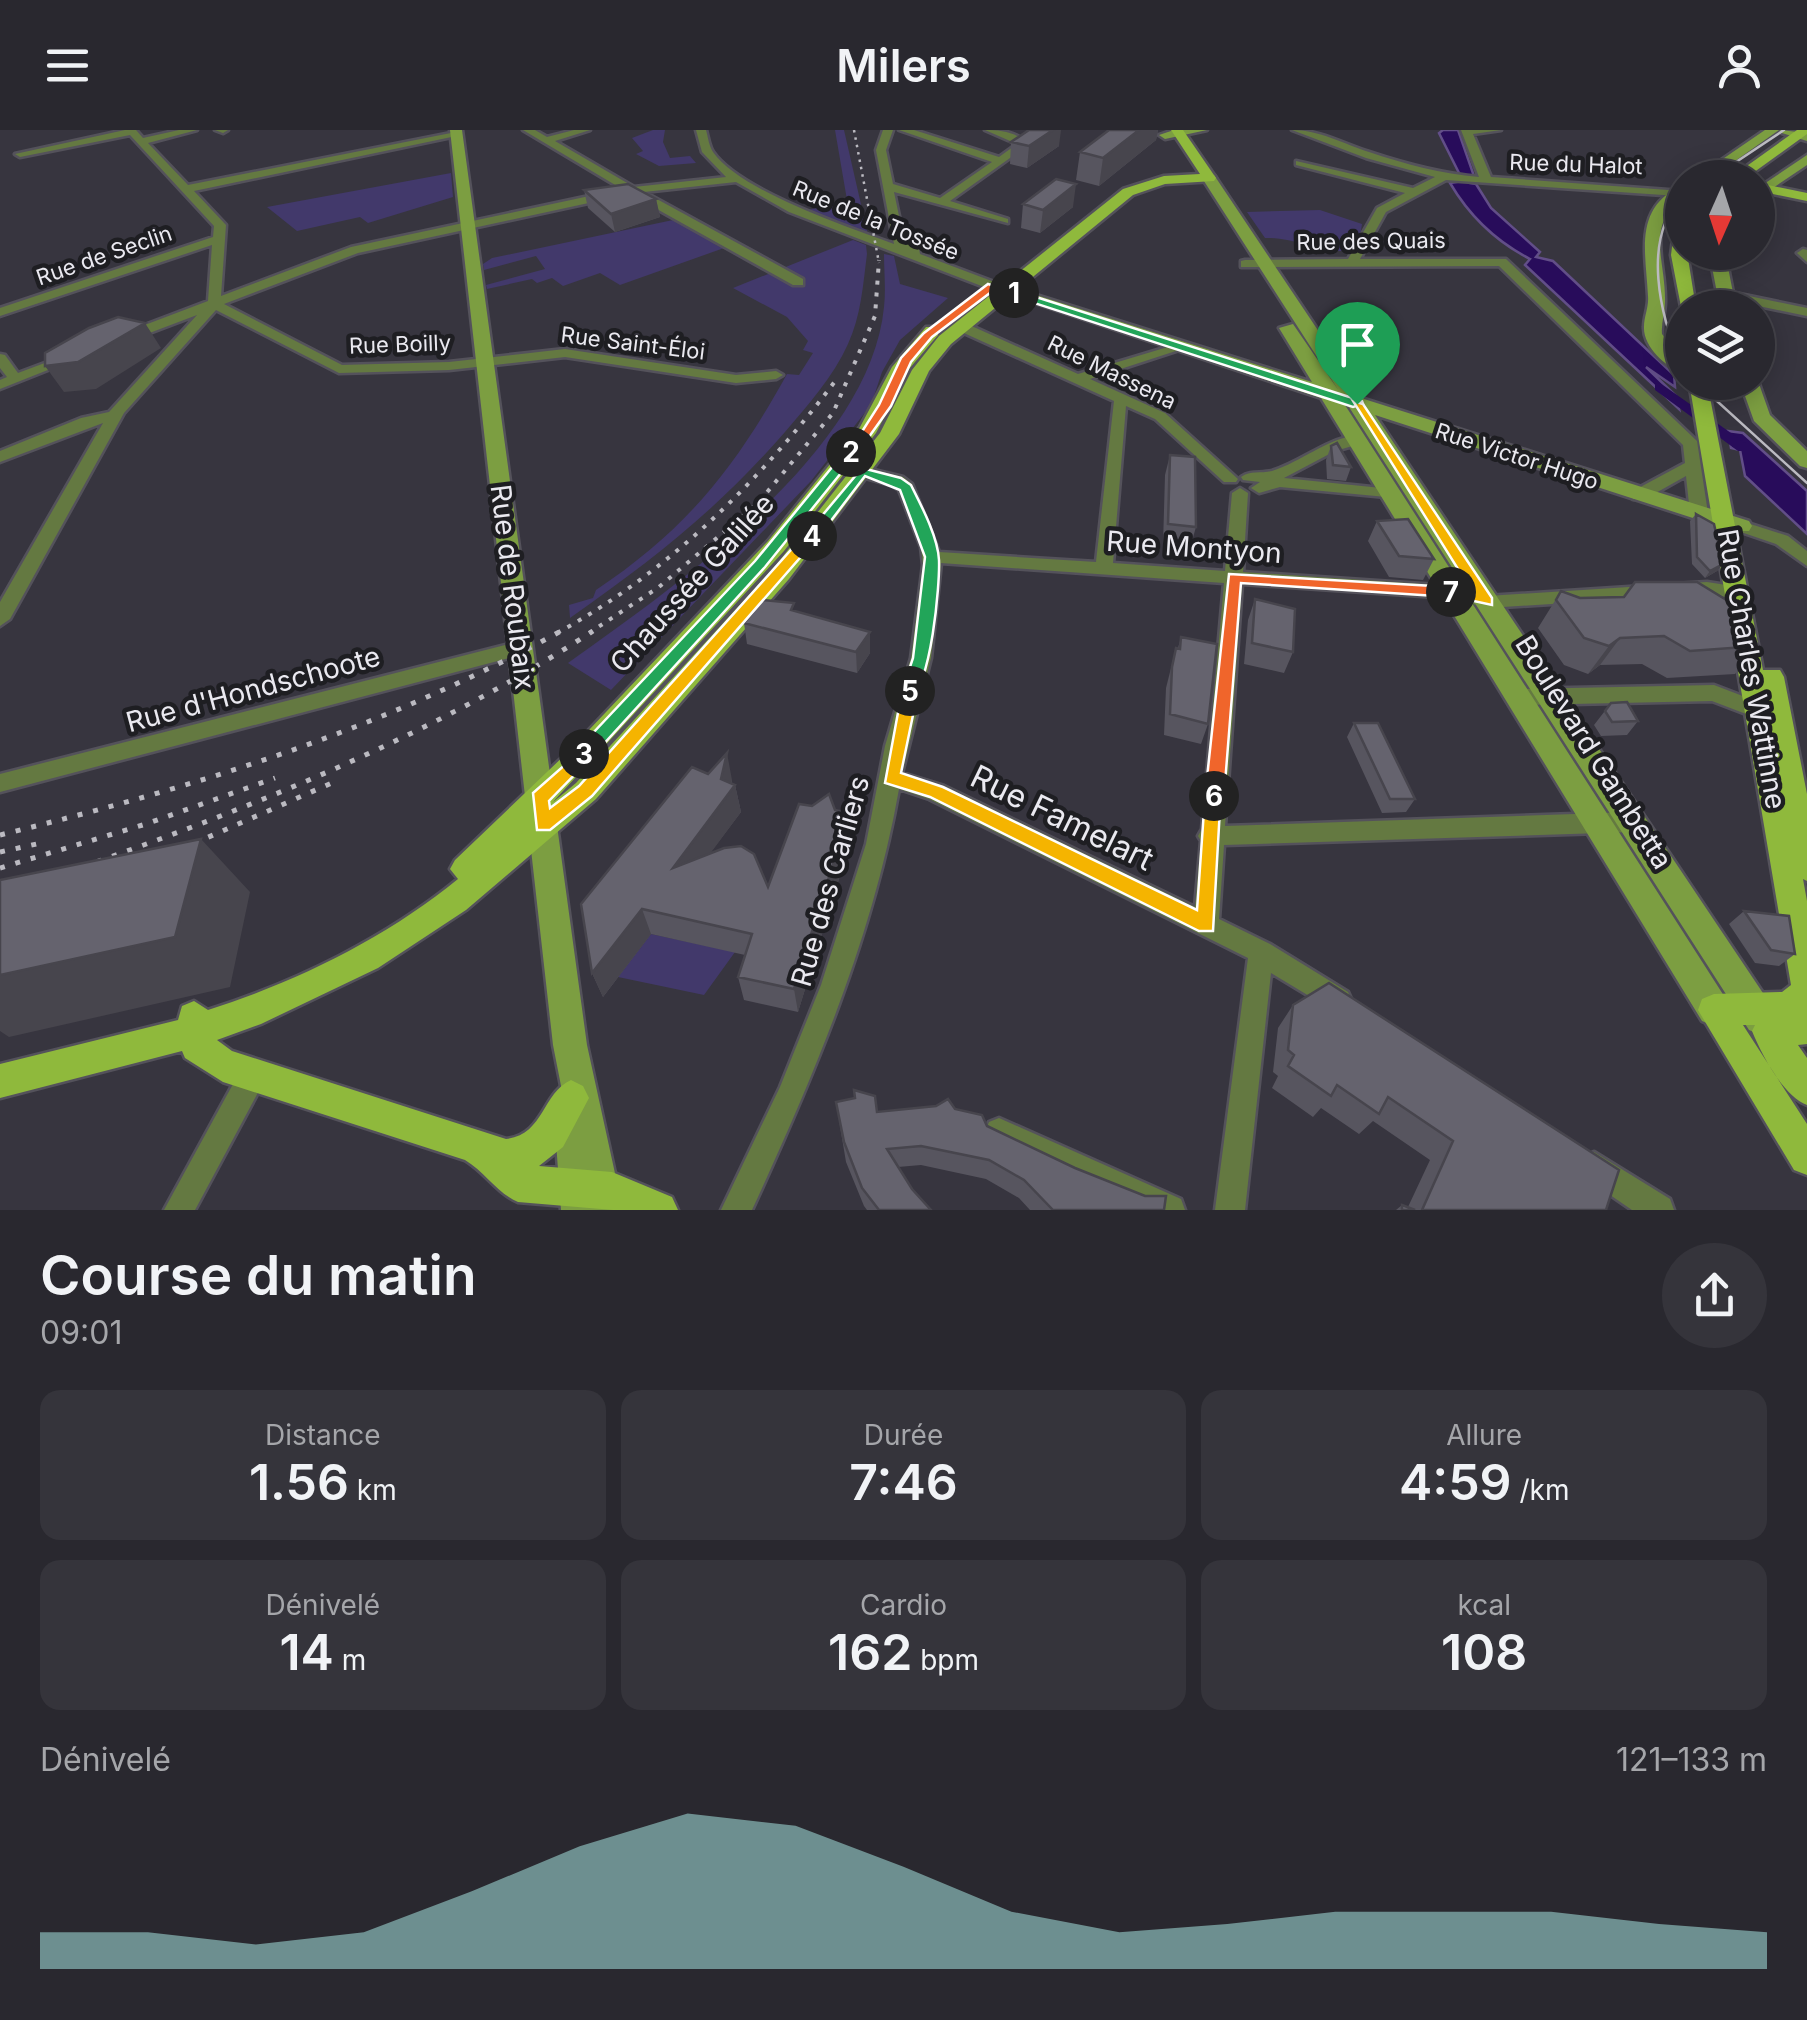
<!DOCTYPE html>
<html lang="fr">
<meta charset="utf-8">
<style>
:root{--surface:#29282f;--page:#35343b;--text:#f1f3f6;--muted:#a5a6aa;--line:#45444b;--accent:#8bbbb9}
body{margin:0;font-family:Inter,sans-serif;background:var(--page);color:var(--text);height:100vh;display:flex;flex-direction:column;font-size:38px;white-space:nowrap}
*{box-sizing:border-box;margin:0}
p{font-size:32px;color:var(--muted)}
.icon{flex:none;width:55px;height:55px;fill:none;stroke:currentColor;stroke-width:2;stroke-linecap:round;stroke-linejoin:round}
.map{position:relative;height:1080px;overflow:hidden}
.panel{display:flex;flex-direction:column;background:var(--surface);flex:1}
.panel>*{flex:none}
.needle{width:65px;rotate:183deg}
.fabs{position:absolute;left:1665px;top:30px;display:grid;gap:20px}
.fabs a{display:grid;place-items:center;width:110px;height:110px;border-radius:50%;background:var(--surface);box-shadow:0 5px 25px #0003,0 0 0 2px var(--line);font-size:50px}
.pin{position:absolute;display:grid;place-items:center;width:85px;height:85px;color:#fff;margin:-102px -42px;border-radius:50% 50% 50% 0;rotate:-45deg;box-shadow:0 0 10px #0007}
.pin .icon{rotate:45deg}
.km{position:absolute;width:50px;height:50px;margin:-25px;border-radius:50%;background:#222;color:#fff;font-size:28px;line-height:50px;text-align:center}
.round{display:grid;place-items:center;flex:none;width:105px;height:105px;border-radius:52px;background:var(--page)}
.headline{display:flex;align-items:center;justify-content:space-between;height:170px;padding:0 40px}
h1{font-size:55px;font-weight:600;line-height:75px}
.stats{display:grid;grid-template-columns:repeat(3,1fr);gap:15px;height:170px;padding:10px 40px}
.stats div{display:grid;align-content:center;border-radius:20px;background:var(--page);text-align:center}
.stats b{font-size:50px;font-weight:600}
.stats small{font-size:28px;font-weight:400}
.stats p{font-size:28px}
.chart{height:280px;padding:20px 40px}
.chart p{display:flex;justify-content:space-between}
.chart svg{width:100%;height:180px;margin-top:10px;fill:var(--accent);opacity:.7}
header{display:flex;justify-content:space-between;align-items:center;height:130px;padding:0 40px;background:var(--surface);font-size:45px;font-weight:600}
.map>svg:first-child{display:block}
.green{fill:#42396b}
.water{fill:#280c5b;stroke:#624e88;stroke-width:2.5}
.lines{fill:none;stroke-linecap:round;stroke-linejoin:round}
.canal{fill:#280c5b;fill-rule:evenodd}
.street-casing{stroke:#54525b;stroke-width:5}
.secondary-casing{stroke:#54525b;stroke-width:5}
.primary-casing{stroke:#54525b;stroke-width:5}
.street{fill:#647941;fill-rule:evenodd}
.secondary{fill:#7c9e41;fill-rule:evenodd}
.primary{fill:#8fb93c;fill-rule:evenodd}
.tram{stroke:#bbbac1;stroke-width:2.5}
.rail-far2{stroke:#bbbac1;stroke-width:2.5;stroke-dasharray:2.5 5;stroke-linecap:butt}
.rail-far1{stroke:#bbbac1;stroke-width:4;stroke-dasharray:4 8;stroke-linecap:butt}
.rail{stroke:#bbbac1;stroke-width:5;stroke-dasharray:5 11;stroke-linecap:butt}
.wall{fill:#57555f}
.shaded-wall{fill:#47454d}
.building{fill:#65636e;stroke:#47454d;stroke-width:2.5}
.split-1{fill:#22a559;stroke:#fff;stroke-width:2.5}
.split-2{fill:#f0652b;stroke:#fff;stroke-width:2.5}
.split-3{fill:#22a559;stroke:#fff;stroke-width:2.5}
.split-4{fill:#f5b400;stroke:#fff;stroke-width:2.5}
.split-5{fill:#22a559;stroke:#fff;stroke-width:2.5}
.split-6{fill:#f5b400;stroke:#fff;stroke-width:2.5}
.split-7{fill:#f0652b;stroke:#fff;stroke-width:2.5}
.split-8{fill:#f5b400;stroke:#fff;stroke-width:2.5}
.labels{text-anchor:middle;stroke-width:9;stroke-linejoin:round;paint-order:stroke}
.far-street-label{font-size:22px;fill:#eae9f0;stroke:#1e1e22}
.street-label{font-size:28px;fill:#eae9f0;stroke:#1e1e22}
.near-street-label{font-size:32px;fill:#eae9f0;stroke:#1e1e22}
</style>
<header><svg class="icon" aria-label="menu" viewBox="0 0 24 24"><path d="M4 6h16M4 12h16M4 18h16"/></svg>Milers<svg class="icon" aria-label="person" viewBox="0 0 24 24"><circle cx="12" cy="8" r="4"/><path d="M4 21q1-7 8-7t8 7"/></svg></header>
<div class="map">
<svg width="1807" height="1080" viewBox="0 0 1807 1080">
<rect width="100%" height="100%" fill="#37353f"/>
<path class="green" d="M653,0H665L663,12L670,28L690,26L696,33L659,36L636,24L643,21L632,8Z
M835,0H844L868,105L808,80L847,70Z
M451,43L453,67L368,93L360,87L297,101L267,77Z
M1320,80L1362,94L1359,113L1346,111L1344,121C1315,121 1293,107 1265,108L1247,82Z
M673,90L724,118L620,155L600,143L563,156L552,148L537,153L532,149L487,159L486,155L545,139L536,126L484,140L483,134L492,128Z
M853,110L866,115L867,124C863,155 861,186 848,214C833,247 808,275 785,302C717,380 655,428 570,488L569,475L593,468L596,460C687,399 735,338 787,244L799,245L813,223L803,220L808,211L787,187L733,158Z
M884,124L894,126L900,154L948,168L900,210L882,242L871,275L811,351L611,560L568,533C676,456 870,321 884,177C886,160 884,141 884,124Z
M651,804L735,822L704,865L618,847Z"/>
<path class="water" d="M1443,0H1458L1475,49L1470,53L1476,54L1491,78L1540,122L1536,127L1553,131L1674,245L1675,257L1646,237L1676,266L1679,279L1525,135L1530,129C1497,112 1470,87 1450,53L1463,51L1439,3Z
M1728,301L1743,303L1807,361V404L1745,346L1740,320L1731,318Z"/>
<g class="lines">
<path class="canal" d="M1660,253L1748,315V321H1738L1655,260V254Z"/>
<defs>
<path id="street" d="M125,0H136L143,8L179,0H197L148,13L188,55L456,2L461,5L194,61L226,95L221,166L351,117L622,59L523,0H535L547,7L574,0H590L555,11L634,57L726,47L702,22L696,0H706C708,7 709,16 713,22C740,61 848,97 894,114L876,20L883,0H893L886,20L893,54L940,68L992,32L899,0H914L999,27L1017,14L985,0C1001,0 1018,2 1028,15L950,71L1008,89V93L894,62L904,110L919,119L920,124L997,153V159L992,160L789,82L736,52L644,62L803,149V155H793L630,64L358,123L224,174L342,235L449,232L565,219L736,245L776,241L783,245L776,249L736,253L565,227L449,240L339,243L216,180L124,283L10,489L0,496V472L103,293L0,332V321L81,288L109,282L197,185L131,210H121V204L208,171L212,115L0,186V178L213,107L214,96L130,5L20,27L15,24Z
M215,0H228L223,3Z
M1292,0C1319,0 1344,14 1369,22C1405,34 1442,44 1479,47L1461,0H1501L1473,4L1491,47L1682,61V65L1678,66L1446,50L1386,82L1360,129H1506L1697,311L1708,383L1705,387H1693L1690,383L1686,346L1645,369H1633V361L1685,333L1683,315L1499,136L1241,137V131L1245,130L1348,129L1377,78L1405,63L1296,35V31L1413,58L1435,47L1366,28Z
M1803,119L1807,120V132L1797,123Z
M1725,161L1807,178V186L1720,168L1719,165Z
M955,193H965L1078,244L1181,213L1188,217L1090,249L1165,283L1238,349L1236,352H1224L1155,289L1126,276L1113,433L1225,441L1232,363L1240,358L1248,363L1243,442L1452,456L1487,466L1707,452L1739,457L1748,463L1739,469L1707,464L1487,478L1452,468L1242,454L1225,696L1632,682L1640,685L1643,692L1640,699L1632,702L1224,715L1219,789L1270,814L1348,862L1352,871L1348,880L1339,884L1271,843L1245,1080H1215L1248,828L929,669L899,659C873,807 814,945 752,1080H721L780,957L821,855L866,714L885,616L911,528L923,435L921,417L899,360L891,355L855,345L853,342L861,337L903,347L912,354L939,422L1096,432L1114,271L955,199ZM941,433L1224,453L1202,699L1198,706L1201,711L1195,777L944,656L902,643L931,528Z
M0,224L5,225L18,243L66,225L78,228L0,259V250L7,247L0,238Z
M1357,305L1365,310L1363,313L1335,321L1284,348L1391,359L1397,360V368L1280,357L1259,363L1251,358L1260,352L1243,350L1241,347C1251,340 1260,344 1272,341C1303,331 1324,310 1357,305Z
M1741,391L1788,406L1807,421V436L1776,414L1735,400L1732,396L1735,392Z
M521,511L531,518L528,523L0,662V644Z
M1714,555L1774,578L1777,584L1774,590L1767,592L1712,571L1518,575L1511,572L1508,567L1511,562L1518,559Z
M254,930L264,934L268,944L195,1080H164L244,934Z
M999,988L1181,1069L1185,1080H1136L989,1012L985,1002L989,992Z
M1594,1022L1670,1069L1674,1080H1632L1584,1047L1579,1037L1584,1027Z"/>
<path id="secondary" d="M450,0H462L587,915L623,1080H561L554,985L564,971L553,915Z
M1207,0L1165,9L1159,5L1174,0Z
M1765,0H1779L1711,48H1695Z
M1780,0L1807,3V11L1782,3Z
M1807,25V35L1758,68V58Z
M1204,45H1214L1364,269L1749,391L1752,396L1749,401H1733L1375,285L1773,878L1778,889L1773,900L1761,905L1749,900L1349,277L1345,275L1726,869L1730,880L1726,891L1714,896L1702,891L1321,268L984,156L998,153L1312,252L1279,198L1293,194L1339,261L1202,48Z
M1682,56V67C1645,98 1666,130 1665,172C1665,183 1661,193 1662,204L1682,229V242C1665,237 1643,216 1644,197C1644,186 1649,177 1648,166C1646,123 1633,77 1682,56Z
M1709,122H1725L1736,178H1720Z
M1758,251L1770,285L1807,321V338L1800,336L1754,291L1740,252Z"/>
<path id="primary" d="M1171,0H1183L1216,48L1214,51L1165,54L1133,65L951,214L929,241L899,304L789,449L596,669L466,780L378,838L261,894L217,910L232,921L506,1009C544,1005 542,963 571,950L583,956L589,968L563,1017L539,1036L612,1042L672,1067L678,1080H613L518,1072C497,1063 485,1042 465,1030L223,952L185,928L182,921L0,968V934L178,890L182,876L194,871L208,880C296,852 386,808 458,749L450,739L455,730L570,620L768,411L860,297L892,237L926,197H938V205L909,239L876,303L784,421L552,673L576,653L773,439L880,303L912,240L939,206L1123,59L1164,46L1200,44Z
M1797,0H1807V4L1746,48H1730Z
M1758,53L1807,63V71L1758,61Z
M1682,89V122H1687L1696,178H1682V182L1671,125L1675,93Z
M1689,252H1707L1763,540H1780L1784,547L1807,664V751L1803,749L1807,771V914L1798,915L1807,928V975C1783,966 1762,925 1752,901L1755,895H1743L1807,994V1045L1794,1040L1698,880L1702,869L1714,864L1782,862L1791,855Z"/>
</defs>
<use href="#street" class="street-casing"/>
<use href="#secondary" class="secondary-casing"/>
<use href="#primary" class="primary-casing"/>
<use href="#street" class="street"/>
<use href="#secondary" class="secondary"/>
<use href="#primary" class="primary"/>
<path class="tram" d="M1712,48L1784,0
M1682,67C1641,109 1660,187 1682,236
M1696,252L1807,353"/>
<path class="rail-far2" d="M854,0L879,133"/>
<path class="rail-far1" d="M557,503C669,442 760,351 836,250
M589,503L659,457L758,373L833,283L875,186L879,130"/>
<path class="rail" d="M0,705C199,656 381,600 561,501
M179,720L334,652
M0,722L41,713
M82,737C259,675 435,604 593,501
M0,738L146,694L275,648"/>
</g>
<path class="wall" d="M1109,0H1158L1156,10L1099,56L1076,50L1080,22Z
M1011,12L1059,16L1027,38L1010,34Z
M584,60L656,69L660,87L615,102L588,78Z
M1023,74L1073,77L1040,103L1021,98Z
M1331,316L1351,337L1346,351L1327,349L1326,330Z
M1170,325L1196,397L1190,418L1163,415L1165,345Z
M1696,384L1723,434L1717,441L1705,448L1692,434L1690,391Z
M1377,391L1434,429L1423,450L1389,447L1368,411Z
M1561,461L1580,468L1747,502L1759,516L1735,544L1667,548L1642,534L1600,535L1588,544L1564,535L1538,498Z
M1255,469L1293,522L1284,543L1244,534L1248,490Z
M795,481L870,502V523L857,543L747,514L744,493Z
M1181,507L1208,594L1201,614L1164,605L1166,558L1176,518H1178Z
M1611,573L1638,591L1627,605L1601,606L1594,595Z
M1354,593L1415,669L1406,682L1382,683L1347,607Z
M708,644L732,650V654L735,655L741,682L710,723L768,757L835,680L851,710L798,882L744,870L738,847L745,825L651,804L603,867L592,843Z
M1744,781L1795,824L1779,836L1755,833L1729,794Z
M1293,875L1606,1080H1396L1402,1075L1408,1077L1430,1030L1373,991L1359,1004L1321,978L1313,987L1272,958L1278,946L1273,942L1278,898Z
M836,972L877,982L955,979L987,996L1164,1080H1030L1019,1068L986,1049L921,1035L898,1037L912,1059L931,1080H867L864,1076L846,1032Z"/>
<path class="shaded-wall" d="M1053,0H1061L1059,16L1027,38L1029,16Z
M1139,0H1158L1156,10L1099,56L1103,28Z
M1076,54L1073,77L1040,103L1043,80Z
M656,69L660,87L615,102L611,84Z
M145,193L161,218L96,259L64,262L45,236Z
M1723,434L1717,441L1705,448L1710,441Z
M870,502V523L857,543L856,522Z
M1620,508L1600,535L1588,544L1609,516Z
M727,623L732,650L730,662L735,655L741,682L681,763L673,738Z
M849,683L851,710L798,882L794,859Z
M201,709L250,762L230,857L9,907L0,901V845Z
M642,779L651,804L603,867L592,843Z"/>
<path class="building" d="M1029,0H1053L1029,16L1011,12Z
M1109,0H1139L1103,28L1080,22Z
M1056,49L1076,54L1043,80L1023,74Z
M628,54L656,69L611,84L584,60Z
M118,187L145,193L78,232L45,236V223L89,198Z
M1337,313L1351,337L1333,335L1331,316Z
M1170,325L1195,327L1196,397L1168,394Z
M1696,384L1714,394L1723,434L1710,441L1697,427Z
M1408,389L1434,429L1399,426L1377,391Z
M1635,452H1697L1746,482L1751,488L1747,502L1759,516L1690,521L1664,506L1620,508L1609,516L1584,508L1556,470L1561,461L1580,468L1624,467Z
M1255,469L1295,479L1293,522L1252,513Z
M763,470L794,473L791,480L870,502L856,522L744,493Z
M1181,507L1217,514L1208,594L1170,584L1172,537L1176,518L1180,519Z
M1627,572L1638,591L1612,592L1605,581L1611,573Z
M1354,593H1378L1415,669H1390Z
M727,623L721,649L735,655L673,738L724,718L741,716L754,724L768,757L799,674L812,676L829,664L835,680L849,683L794,859L738,847L752,804L642,779L592,843L581,774L692,637L708,644Z
M201,709L175,807L0,845V750Z
M1744,781L1789,786L1795,824L1771,820Z
M1329,853L1619,1040L1606,1080H1422L1453,1011L1388,967L1379,984L1337,955L1331,966L1288,936L1294,925L1288,920L1293,875Z
M854,960L875,966L877,982L936,976L948,969L955,979L982,985L987,996L1075,1038L1145,1066H1166L1164,1080H1053L1024,1050L989,1030L921,1016L887,1019L912,1059L931,1080H879L862,1058L844,1012L836,972L855,968Z
M1402,1075L1415,1080H1402Z"/>
<path class="split-1" d="M1014,160L1362,271L1363,274L1353,277L1010,165Z"/>
<path class="split-2" d="M988,154L1019,163L1014,166L994,160L932,207L911,232L891,276L856,325H847L879,275L901,228L924,203Z"/>
<path class="split-3" d="M847,319L858,322L765,437L590,629H577V620L755,431Z"/>
<path class="split-4" d="M807,402L819,406L592,666L550,700H537L533,663L584,618L590,620V629L549,671L550,678L579,656Z"/>
<path class="split-5" d="M862,338L901,348L911,355C921,375 938,407 939,430C940,455 931,556 910,567L902,561L913,528L925,427L900,360L865,346L817,409L805,406Z"/>
<path class="split-6" d="M910,554L918,561L901,643L943,657L1197,780L1205,666L1214,659L1221,661L1213,801H1199L930,667L885,653L902,561Z"/>
<path class="split-7" d="M1229,444L1451,457L1459,462L1451,467L1241,453L1224,666L1214,673L1205,666Z"/>
<path class="split-8" d="M1353,271L1363,274L1492,468V475L1446,465V458L1473,463Z"/>
<g class="labels">
<g class="far-street-label">
<text transform="translate(1576 34) rotate(2)" y="8">Rue du Halot</text>
<text transform="translate(876 90) rotate(22)" y="8">Rue de la Tossée</text>
<text transform="translate(1371 111) rotate(-1)" y="8">Rue des Quais</text>
<text transform="translate(104 125) rotate(-19)" y="8">Rue de Seclin</text>
<text transform="translate(633 213) rotate(7)" y="8">Rue Saint-Éloi</text>
<text transform="translate(400 214) rotate(-2)" y="8">Rue Boilly</text>
<text transform="translate(1112 242) rotate(26)" y="8">Rue Massena</text>
<text transform="translate(1517 326) rotate(18)" y="8">Rue Victor Hugo</text>
</g>
<g class="street-label">
<text transform="translate(1194 417) rotate(4)" y="10">Rue Montyon</text>
<text transform="translate(692 453) rotate(-48)" y="10">Chaussée Galilée</text>
<text transform="translate(513 457) rotate(83)" y="10">Rue de Roubaix</text>
<text transform="translate(1752 539) rotate(80)" y="10">Rue Charles Wattinne</text>
<text transform="translate(253 559) rotate(-15)" y="10">Rue d'Hondschoote</text>
<text transform="translate(1594 622) rotate(58)" y="10">Boulevard Gambetta</text>
<text transform="translate(830 751) rotate(-74)" y="10">Rue des Carliers</text>
</g>
<g class="near-street-label">
<text transform="translate(1062 688) rotate(26)" y="11">Rue Famelart</text>
</g>
</g>
</svg>
<div class="fabs">
<a><svg class="needle" viewBox="-14 -14 28 28"><path d="M0-13l5 13h-10z" fill="#e53935"/><path d="M0 13l5-13h-10z" fill="#a5a6aa"/></svg></a>
<a><svg class="icon" aria-label="layers" viewBox="0 0 24 24"><path d="M12 4l9 5-9 5-9-5zM3 14l9 5 9-5"/></svg></a>
</div>
<div class="pin" style="left:1357px;top:274px;background:#1e9e55"><svg class="icon" aria-label="arrive" viewBox="0 0 24 24"><path d="M6 21V4h12l-3 4 3 4H6"/></svg></div>
<b class="km" style="left:1014px;top:163px">1</b>
<b class="km" style="left:851px;top:322px">2</b>
<b class="km" style="left:584px;top:624px">3</b>
<b class="km" style="left:812px;top:406px">4</b>
<b class="km" style="left:910px;top:561px">5</b>
<b class="km" style="left:1214px;top:666px">6</b>
<b class="km" style="left:1451px;top:462px">7</b>
</div>
<section class="panel">
<div class="headline"><div><h1>Course du matin</h1><p>09:01</p></div><a class="round"><svg class="icon" aria-label="share" viewBox="0 0 24 24"><path d="M12 15V3M7 8l5-5 5 5M5 13v7h14v-7"/></svg></a></div>
<div class="stats">
<div><p>Distance</p><b>1.56<small> km</small></b></div>
<div><p>Durée</p><b>7:46</b></div>
<div><p>Allure</p><b>4:59<small> /km</small></b></div>
</div>
<div class="stats">
<div><p>Dénivelé</p><b>14<small> m</small></b></div>
<div><p>Cardio</p><b>162<small> bpm</small></b></div>
<div><p>kcal</p><b>108</b></div>
</div>
<div class="chart"><p><span>Dénivelé</span>121–133 m</p>
<svg viewBox="0 0 160 44" preserveAspectRatio="none"><path d="M0 44V35L10 35L20 38L30 35L40 25L50 14L60 6L70 9L80 19L90 30L100 35L110 33L120 30L130 30L140 30L150 33L160 35V44z"/></svg>
</div>
</section>
